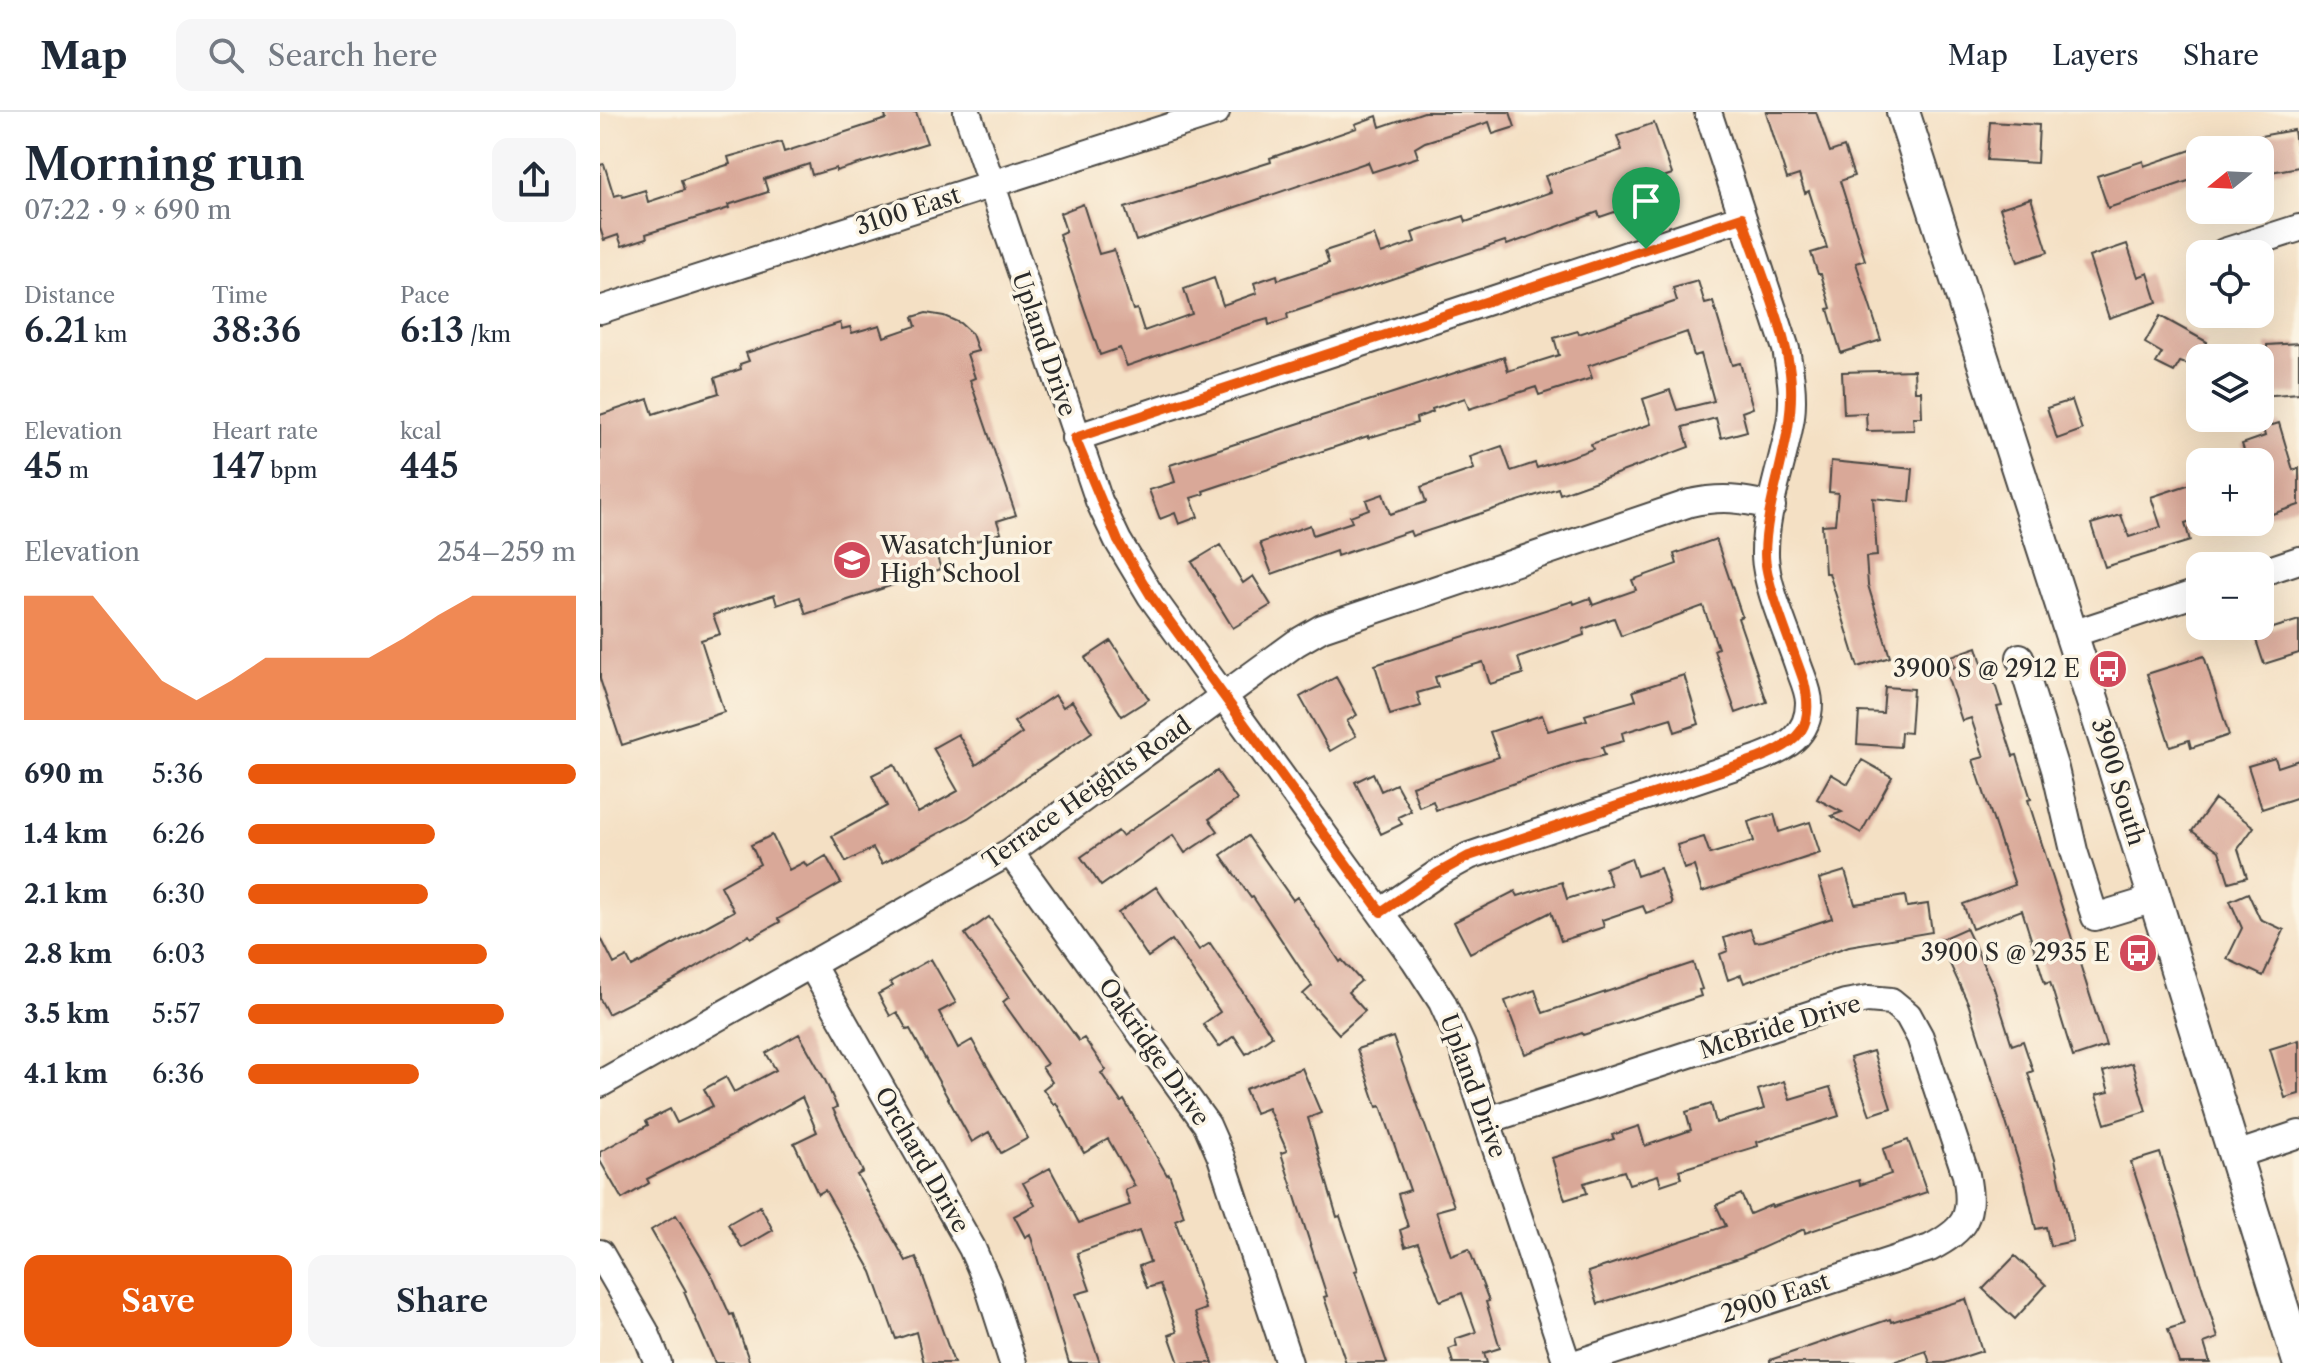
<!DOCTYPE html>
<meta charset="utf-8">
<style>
:root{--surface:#fff;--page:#f6f6f7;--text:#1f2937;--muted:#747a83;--line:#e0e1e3;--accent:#ea580c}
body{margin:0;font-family:"Libre Caslon Text",serif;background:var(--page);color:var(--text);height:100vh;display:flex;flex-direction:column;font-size:30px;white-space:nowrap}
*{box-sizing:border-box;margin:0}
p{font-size:26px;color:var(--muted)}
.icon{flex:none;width:44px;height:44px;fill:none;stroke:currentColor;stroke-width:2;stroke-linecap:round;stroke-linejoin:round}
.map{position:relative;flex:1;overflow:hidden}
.panel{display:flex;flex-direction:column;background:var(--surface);width:600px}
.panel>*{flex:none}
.needle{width:52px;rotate:252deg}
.fabs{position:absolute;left:1586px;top:24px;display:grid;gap:16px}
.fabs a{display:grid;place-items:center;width:88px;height:88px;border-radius:16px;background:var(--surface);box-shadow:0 8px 32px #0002;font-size:40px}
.pin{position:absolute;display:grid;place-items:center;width:68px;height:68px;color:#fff;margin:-82px -34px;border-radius:50% 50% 50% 0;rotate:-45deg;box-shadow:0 0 8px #0007}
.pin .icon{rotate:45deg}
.round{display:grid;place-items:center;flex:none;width:84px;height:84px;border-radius:16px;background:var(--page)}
.head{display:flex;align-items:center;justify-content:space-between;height:136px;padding:0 24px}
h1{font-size:44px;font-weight:600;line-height:60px}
.figures{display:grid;grid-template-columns:repeat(3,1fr);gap:12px;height:136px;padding:8px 24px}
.figures div{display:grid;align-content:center}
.figures b{font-size:34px;font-weight:600}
.figures small{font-size:22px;font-weight:400}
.figures p{font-size:22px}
.chart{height:224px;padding:16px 24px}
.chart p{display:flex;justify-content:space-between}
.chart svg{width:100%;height:144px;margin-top:8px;fill:var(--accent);opacity:.7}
.action{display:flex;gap:16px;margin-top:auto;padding:16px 24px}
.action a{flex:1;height:92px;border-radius:16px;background:var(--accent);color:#fff;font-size:32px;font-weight:600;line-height:92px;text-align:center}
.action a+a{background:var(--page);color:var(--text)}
ul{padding:0 24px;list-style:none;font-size:26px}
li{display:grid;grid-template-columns:128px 96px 1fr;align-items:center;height:60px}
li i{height:20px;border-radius:10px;background:var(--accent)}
header{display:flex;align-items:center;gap:48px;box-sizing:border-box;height:112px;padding:0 40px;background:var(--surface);border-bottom:2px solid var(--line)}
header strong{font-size:38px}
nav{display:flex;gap:44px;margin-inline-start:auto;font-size:28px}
.search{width:560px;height:72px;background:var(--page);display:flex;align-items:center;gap:20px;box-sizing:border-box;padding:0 28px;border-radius:16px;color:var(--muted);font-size:30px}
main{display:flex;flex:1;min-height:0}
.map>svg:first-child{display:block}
.building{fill:#d9a898}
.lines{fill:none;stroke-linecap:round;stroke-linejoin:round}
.minor-casing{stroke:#494642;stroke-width:30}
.major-casing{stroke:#494642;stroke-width:36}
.minor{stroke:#fff;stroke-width:26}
.major{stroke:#fff;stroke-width:32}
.route-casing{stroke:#fff;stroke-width:16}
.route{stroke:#ea580c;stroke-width:10}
.labels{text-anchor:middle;stroke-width:7;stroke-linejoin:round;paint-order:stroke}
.street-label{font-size:24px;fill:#2b2b2b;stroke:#fcf5e5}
.poi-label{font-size:24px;fill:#2b2b2b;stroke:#fcf5e5;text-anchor:end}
</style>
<header>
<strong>Map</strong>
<div class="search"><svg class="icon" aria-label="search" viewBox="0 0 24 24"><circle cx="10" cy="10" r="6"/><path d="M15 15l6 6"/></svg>Search here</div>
<nav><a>Map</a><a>Layers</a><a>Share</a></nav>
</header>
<main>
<section class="panel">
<div class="head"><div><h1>Morning run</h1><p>07:22 · 9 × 690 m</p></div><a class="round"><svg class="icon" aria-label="share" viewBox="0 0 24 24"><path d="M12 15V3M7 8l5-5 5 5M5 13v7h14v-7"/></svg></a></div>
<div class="figures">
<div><p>Distance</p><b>6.21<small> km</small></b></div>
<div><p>Time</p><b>38:36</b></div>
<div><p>Pace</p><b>6:13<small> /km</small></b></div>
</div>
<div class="figures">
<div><p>Elevation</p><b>45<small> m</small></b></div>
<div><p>Heart rate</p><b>147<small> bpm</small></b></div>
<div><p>kcal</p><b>445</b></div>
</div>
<div class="chart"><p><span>Elevation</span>254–259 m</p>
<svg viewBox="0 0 160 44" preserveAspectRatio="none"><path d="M0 44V6L10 6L20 6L30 19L40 32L50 38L60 32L70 25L80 25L90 25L100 25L110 19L120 12L130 6L140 6L150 6L160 6V44z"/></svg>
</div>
<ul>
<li><b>690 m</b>5:36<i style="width:100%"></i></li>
<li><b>1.4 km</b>6:26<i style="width:57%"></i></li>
<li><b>2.1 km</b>6:30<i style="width:55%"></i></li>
<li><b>2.8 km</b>6:03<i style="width:73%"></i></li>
<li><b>3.5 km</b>5:57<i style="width:78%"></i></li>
<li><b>4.1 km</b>6:36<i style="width:52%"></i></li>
</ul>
<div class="action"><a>Save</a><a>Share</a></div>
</section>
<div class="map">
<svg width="1699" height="1251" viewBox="0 0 1699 1251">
<rect width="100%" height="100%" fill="#fcf5e5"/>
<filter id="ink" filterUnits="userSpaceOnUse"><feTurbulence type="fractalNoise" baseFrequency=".0125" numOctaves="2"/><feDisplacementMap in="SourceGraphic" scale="16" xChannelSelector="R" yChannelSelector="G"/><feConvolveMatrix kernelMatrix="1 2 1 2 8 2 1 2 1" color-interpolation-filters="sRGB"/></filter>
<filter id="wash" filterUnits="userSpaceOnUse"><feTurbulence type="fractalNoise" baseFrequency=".006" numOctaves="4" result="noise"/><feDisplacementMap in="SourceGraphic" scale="32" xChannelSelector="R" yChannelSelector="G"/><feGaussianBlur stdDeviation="1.8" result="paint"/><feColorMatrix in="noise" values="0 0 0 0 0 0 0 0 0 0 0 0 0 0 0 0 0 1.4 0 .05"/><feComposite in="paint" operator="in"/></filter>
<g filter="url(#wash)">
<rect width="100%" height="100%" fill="#f4e0c4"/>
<g id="blocks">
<path class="building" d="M284,0H316L327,31L236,59V56L212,63L209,52L164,67L168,80L128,93L129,96L46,122L47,126L22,134L18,123L4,128L0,116V53L4,52L14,84L22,82L23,85L45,78L48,90L84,78L81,68L130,52L128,45L181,30L184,40L286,7Z
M824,0H910L915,15L893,22L889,10L825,30L815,36L818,45L772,60L768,50L536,129L525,96L671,50L670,46L757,16L755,12L777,4L780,15Z
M1166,0H1216L1230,40L1244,35L1254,64L1240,69L1265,148L1256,151L1281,228L1241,241L1228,197L1231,196L1221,162H1218L1211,141L1227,136L1209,79L1205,81L1199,63L1187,67Z
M1390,10L1439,13L1437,51L1387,48Z
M1054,11L1072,62L1060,66L1068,87L1043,96L1041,91L1000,105L998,100L907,133L905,129L687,202L688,207L669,213L668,207L643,214L527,254L520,236L500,243L459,122L466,119L460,101L483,92L499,142L514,138L533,198L537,197L544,219L592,202L584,177L614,166L623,193L657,181L654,171L677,163L678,168L729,151L725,139L774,123L781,142L815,130L812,121L864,104L866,110L951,80L945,64L1022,38L1017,24Z
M1694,18L1699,55L1660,62V24Z
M1591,38L1600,65L1508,96L1497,64L1543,49L1544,54Z
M1431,86L1448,140L1418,150L1400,96Z
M1527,132L1538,165L1548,161L1557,190L1509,206L1489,145Z
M1098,169L1105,192L1113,190L1132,253L1140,251L1153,296L1142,300L1147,319L1121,326L1116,306L1083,315L1089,335L1016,362L960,382L958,376L812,424L810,419L737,444L736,439L672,462L660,431L710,413L713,423L752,410L750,404L769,397L766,388L783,382L790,402L826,390L821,375L874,357L870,345L902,334L911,359L935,351L937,356L993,337L991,332L1051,312L1043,287L1070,278L1077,298L1114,289L1101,242L1094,244L1087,220L988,254L992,266L939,283L936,275L869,297L865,286L832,297L833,300L816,306L817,311L768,326V324L603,379L604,382L591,386L598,405L579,412L575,401L560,407L549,378L575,370L570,353L904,245L908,259L959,243L954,226L978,219L979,222L1077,189L1073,176Z
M326,201L344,204L360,211L372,222L378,239L367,242L375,266L370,268L416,403L397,409L401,421L336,442L341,457L206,502L200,485L177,493L174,483L113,503L120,522L101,528L124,600L22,633L0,567V303L48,287L53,302L119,281L115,266L141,257L140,252L149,249L146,241L240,211L242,217L250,215L252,221L280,213L284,225L316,214L313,205Z
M1560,204L1607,230L1593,254L1580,250L1574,260L1556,251L1562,241L1545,231Z
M1699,231V281L1660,284V242L1667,241V233Z
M1314,258L1315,279H1321L1322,305H1313L1314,318L1267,319L1266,301L1244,302L1242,260Z
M1472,288L1482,318L1457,327L1447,296Z
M1679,311L1693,358L1699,356V393L1660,406V350H1648L1642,332L1665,324L1663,316Z
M1231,349L1313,357L1310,390L1273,386L1277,444L1266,445L1268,473L1290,545L1258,555L1229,461H1225L1222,413L1235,412L1238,381L1229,380Z
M1600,369V406L1585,411L1590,429L1505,455L1491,412L1521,403L1529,425L1561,415L1551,385Z
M1116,427L1142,504L1138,506L1167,590L1136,601L1114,538L1118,536L1103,494L1021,524L1014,506L983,517L984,523L918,546L923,562L890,572L883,550L835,565L838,575L817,581L821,594L790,603L775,553L973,489L974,492L990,486L993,493L1036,478L1032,468L1077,452L1074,442Z
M620,433L643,471L653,464L671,493L633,516L592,450Z
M1699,508V541L1664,552L1654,522Z
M511,529L549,587L522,604L485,546Z
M1377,535L1383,555L1389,553L1402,594L1397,595L1413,644L1417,643L1431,687L1428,688L1506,934L1473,945L1450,870L1445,872L1422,798L1372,817L1363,792L1415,773L1373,648L1384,645L1371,606L1362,609L1345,558L1355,555L1351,544Z
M1604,544L1629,623L1591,636L1589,628L1570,634L1547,562Z
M1084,563L1099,612L1075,620L1071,606L1022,621L1024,629L1002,635L1005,643L974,651L836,698L833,689L819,695L812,674L899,645L890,620L942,603L948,619L987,608L985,603L1036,588L1033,579Z
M736,565L757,603L747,609L756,624L730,639L700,585Z
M1285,575L1313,577L1310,621L1301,620L1300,635L1257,632L1259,600L1283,601Z
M455,583L463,595L472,589L492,620L368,706L282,752L273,736L246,750L232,724L287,694L272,663L294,652L318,701L358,679L333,636L358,622L376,653L422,621L414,610Z
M1675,646L1678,655L1699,648V685L1662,697L1648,654Z
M1262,648L1292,665L1261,721L1231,704L1242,700L1217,687L1231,662L1248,672Z
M617,659L637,688L609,707L618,719L585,741L573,723L501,774L481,745L518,719L522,724Z
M773,661L781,679L796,672L811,699L798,705L802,712L781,722L755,670Z
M1615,687L1654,715L1638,737L1647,765L1629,770L1619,739L1592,719Z
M1174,702L1179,720L1210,710L1220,741L1102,780L1094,754L1084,757L1077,733L1104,725L1110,742L1154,729L1148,710Z
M172,723L189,758L204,750L207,755L226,744L241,771L178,807L180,810L151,826L149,823L71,870L8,902L0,887V824L14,852L27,845L32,855L134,799L121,774L160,752L151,733Z
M648,724L693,788L697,785L740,850L742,848L761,869L748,880L765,899L739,922L703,882L712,874L653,785L651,786L621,743Z
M1031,746L1037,764L1060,756L1072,792L1046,801L1043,794L1002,808L1004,815L961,829L951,800L870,841L854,810L915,779L918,784L962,770L967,787L1011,773L1005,756Z
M1245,759L1255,792L1305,784L1307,795L1328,792L1332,820L1249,834L1144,871L1141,863L1128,868L1120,842L1128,839L1124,826L1150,817L1155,830L1163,829L1232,806L1219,767Z
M556,775L599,838L610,831L672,924L646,942L634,924L619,935L603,912L620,900L572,828L548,845L518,801Z
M1648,781L1660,807L1684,818L1663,864L1627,847L1642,816L1630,789Z
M389,805L479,929L484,926L506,958L501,961L521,990L524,988L567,1063L569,1062L584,1104L575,1108L606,1197L595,1201L613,1251H579L569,1223L577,1220L560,1172L547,1176L539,1154L550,1150L539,1119L477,1141L490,1178L476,1182L500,1251H469L430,1122L425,1125L414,1104L435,1093L423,1071L450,1056L479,1111L530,1093L525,1078L535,1074L508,1027L484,1041L456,991L454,993L443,977L452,970L442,955L447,952L403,890L409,885L365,822Z
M1366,816L1393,873L1412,933L1423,929L1433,959L1428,961L1455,1047L1473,1129L1450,1134L1446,1115L1436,1117L1425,1070L1368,891L1339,828Z
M331,847L356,891L339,900L358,936L372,928L428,1026L401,1041L389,1020L372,1030L310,917L307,918L297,900L290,904L278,882L293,874L290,870Z
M1093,851L1102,877L1099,878L1101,884L983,923L982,921L925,942L905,889L935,878L943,901Z
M199,922L225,968L237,995L233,997L263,1060L257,1063L306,1149L316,1145L354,1251H324L316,1220L296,1227L272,1160L225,1078L218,1082L194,1031L217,1020L202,985L117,1032L47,1067L49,1071L22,1087L0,1049V1040L48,1013L46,1009L70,997L77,1011L113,994L104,977L126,965L134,980L176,958L166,941Z
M793,925L854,1094L836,1099L851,1144L869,1137L889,1189L886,1190L900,1236L884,1241L887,1251H853L849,1237L857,1234L855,1227L876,1220L862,1181L840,1189L818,1131L805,1135L800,1118L808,1115L798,1082L810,1078L781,994L777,995L757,937Z
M1699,928V982L1685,986L1670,937Z
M1273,939L1291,996L1270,1003L1250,946Z
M1532,951L1546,999L1505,1012L1496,983L1509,980L1503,960Z
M702,956L721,1001L708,1006L737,1105L740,1104L758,1158L755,1159L787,1251H746L724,1185L727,1184L681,1041L687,1039L668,996L655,1001L645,977Z
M1184,969L1190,987L1230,975L1239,1004L1157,1030L1158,1034L1079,1058L1082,1066L1061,1073L1058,1063L1029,1072L1024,1059L984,1071L987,1081L965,1088L952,1046L1014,1027L1012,1023L1039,1014L1045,1034L1091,1018L1086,1000L1111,992L1116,1011L1164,997L1158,978Z
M1308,1028L1327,1080L1205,1121L1204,1117L1142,1145L998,1192L988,1160L1126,1114L1116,1093L1141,1082L1150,1102L1171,1093L1172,1095L1259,1068L1260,1073L1291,1062L1283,1037Z
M1560,1041L1618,1226L1604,1231L1610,1251H1579L1568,1217L1584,1212L1531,1050Z
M160,1094L173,1118L142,1136L128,1112Z
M76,1103L114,1167L130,1203L133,1202L150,1251H115L84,1180L86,1179L51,1118Z
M1415,1144L1446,1173L1415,1207L1383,1177Z
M1366,1187L1382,1239L1345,1251H1330L1326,1239L1290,1251H1170V1248L1290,1207L1291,1210Z"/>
</g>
</g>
<g filter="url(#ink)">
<use href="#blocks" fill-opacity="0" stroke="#494642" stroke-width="2"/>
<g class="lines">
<defs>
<path id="minor" d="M367,0L499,389L518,429L551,484L814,847L842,890L862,934L967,1251
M1624,140L1699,116
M0,198L616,0
M475,326L1142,105
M1660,461L1699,448
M1472,522L1600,480
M1420,545L1455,657L1474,739L1495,805L1554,787
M410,740L607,1013L621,1045L689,1251
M781,800L838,761L869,744L1159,646C1185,636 1209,624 1209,591C1209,580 1203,567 1199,556C1189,525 1166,475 1165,444C1164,397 1184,351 1191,305C1194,282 1190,260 1186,237L1108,0
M212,854L372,1136L388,1173L413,1251
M0,972L410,740L696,531L722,516L1090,391C1122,384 1141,387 1172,394
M888,1008L1245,891L1268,887L1291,889L1308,903L1320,925L1366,1063C1374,1104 1366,1117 1330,1136L977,1251
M1633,1044L1699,1022
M0,1141L45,1219L58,1251"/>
<path id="major" d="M1303,0L1514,655L1699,1250"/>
</defs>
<use href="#minor" class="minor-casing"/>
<use href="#major" class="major-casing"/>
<use href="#minor" class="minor"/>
<use href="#major" class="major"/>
</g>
</g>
<g class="lines" filter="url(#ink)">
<defs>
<path id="route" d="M1142,105C1158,153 1190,226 1191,274C1193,332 1166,385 1165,442C1165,472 1194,539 1204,570C1215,615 1200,630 1159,646L869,744L838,761L781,800L551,484L518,429L475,326Z"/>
</defs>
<use href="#route" class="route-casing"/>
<use href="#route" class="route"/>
</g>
<defs>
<symbol id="school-disc" viewBox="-11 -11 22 22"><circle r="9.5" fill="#d1495b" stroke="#fcf5e5"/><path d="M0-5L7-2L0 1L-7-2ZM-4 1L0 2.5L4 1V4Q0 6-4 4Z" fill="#fff"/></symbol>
<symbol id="bus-disc" viewBox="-11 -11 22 22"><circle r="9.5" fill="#d1495b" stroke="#fcf5e5"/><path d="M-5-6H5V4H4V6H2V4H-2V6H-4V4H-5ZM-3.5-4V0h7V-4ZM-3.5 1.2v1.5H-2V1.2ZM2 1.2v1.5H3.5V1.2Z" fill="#fff"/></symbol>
</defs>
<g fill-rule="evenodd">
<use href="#school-disc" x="230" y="426" width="44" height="44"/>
<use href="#bus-disc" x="1486" y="535" width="44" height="44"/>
<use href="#bus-disc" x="1516" y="819" width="44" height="44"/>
</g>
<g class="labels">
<g class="street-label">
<text transform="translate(308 99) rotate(-18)" y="8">3100 East</text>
<text transform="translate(444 232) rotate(71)" y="8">Upland Drive</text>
<text transform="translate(1518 670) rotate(73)" y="8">3900 South</text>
<text transform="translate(487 681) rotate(-35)" y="8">Terrace Heights Road</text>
<text transform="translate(1180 915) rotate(-17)" y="8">McBride Drive</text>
<text transform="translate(554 940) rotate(55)" y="8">Oakridge Drive</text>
<text transform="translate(873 974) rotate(70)" y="8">Upland Drive</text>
<text transform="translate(322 1048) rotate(60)" y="8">Orchard Drive</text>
<text transform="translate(1175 1186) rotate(-18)" y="8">2900 East</text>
</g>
<g class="poi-label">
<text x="280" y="442" text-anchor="start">Wasatch Junior<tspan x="280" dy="28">High School</tspan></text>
<text x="1480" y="565">3900 S @ 2912 E</text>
<text x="1510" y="849">3900 S @ 2935 E</text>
</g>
</g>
</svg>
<div class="fabs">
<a><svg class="needle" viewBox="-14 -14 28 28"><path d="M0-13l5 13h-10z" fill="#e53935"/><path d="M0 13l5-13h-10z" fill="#747a83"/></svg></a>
<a><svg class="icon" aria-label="locate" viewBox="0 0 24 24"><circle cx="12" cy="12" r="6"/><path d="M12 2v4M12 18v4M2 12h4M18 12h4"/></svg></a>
<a><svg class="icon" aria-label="layers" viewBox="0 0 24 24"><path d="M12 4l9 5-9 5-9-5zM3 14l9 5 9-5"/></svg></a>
<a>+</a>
<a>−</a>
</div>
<div class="pin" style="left:1046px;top:137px;background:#1e9e55"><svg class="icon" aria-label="arrive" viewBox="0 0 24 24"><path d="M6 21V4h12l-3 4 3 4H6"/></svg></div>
</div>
</main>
